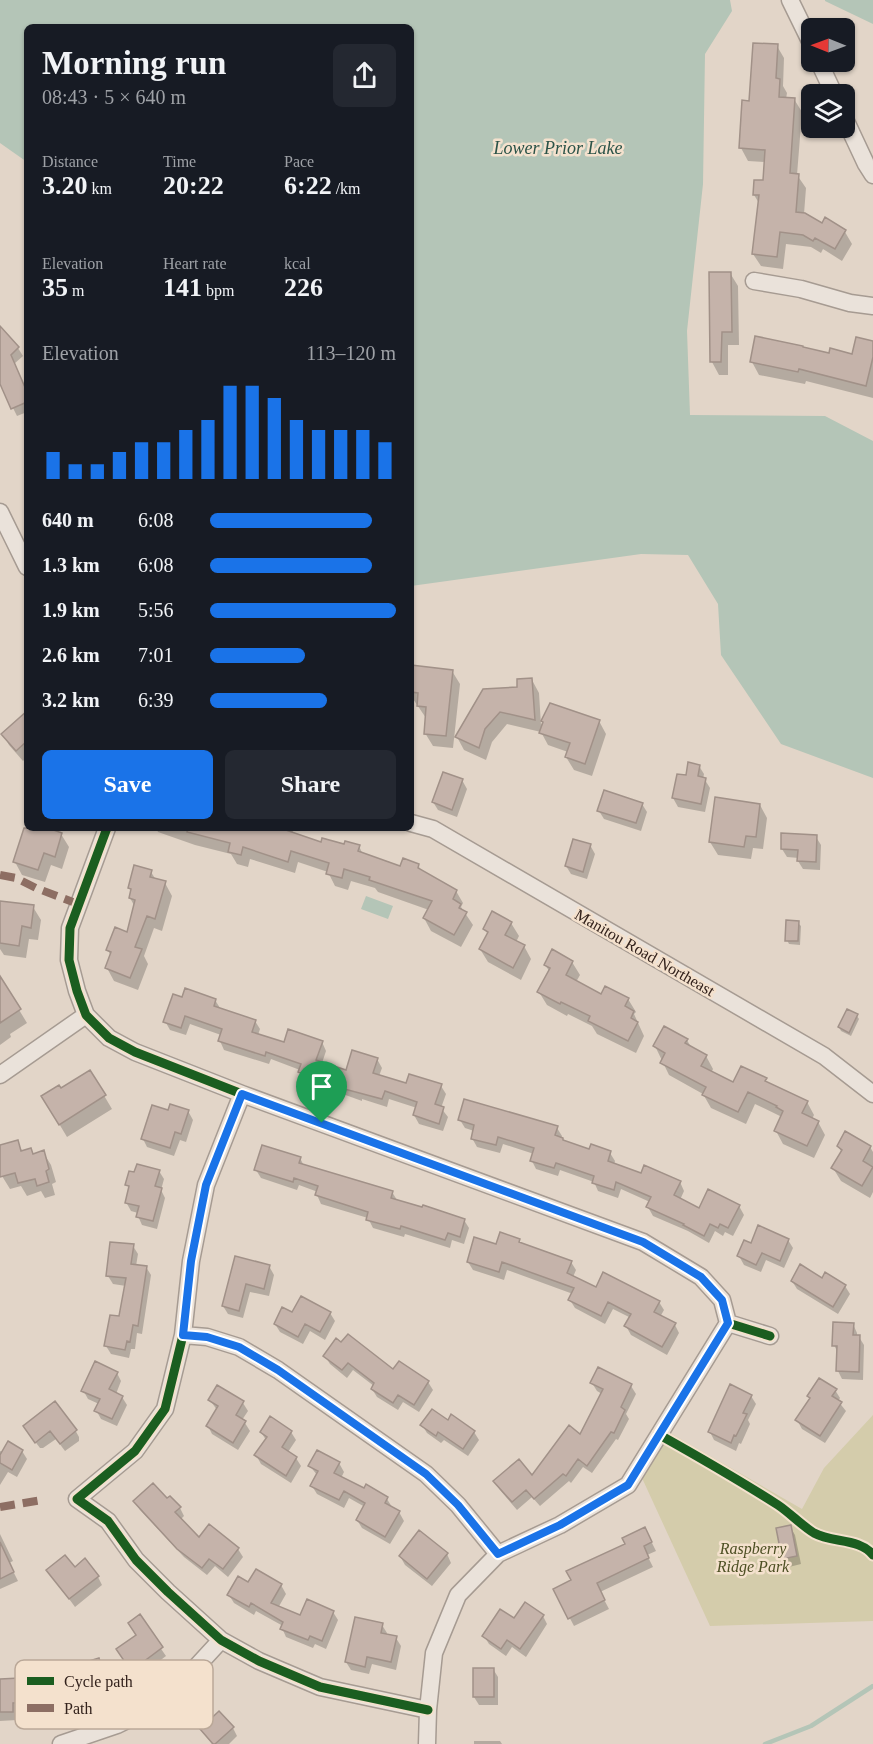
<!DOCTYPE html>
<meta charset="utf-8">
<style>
:root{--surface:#171b24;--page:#242831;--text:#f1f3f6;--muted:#9ea1a6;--accent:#1a73e8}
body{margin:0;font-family:Georgia,serif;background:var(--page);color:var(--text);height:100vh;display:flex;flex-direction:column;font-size:22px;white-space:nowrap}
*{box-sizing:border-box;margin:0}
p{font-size:20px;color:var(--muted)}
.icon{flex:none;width:33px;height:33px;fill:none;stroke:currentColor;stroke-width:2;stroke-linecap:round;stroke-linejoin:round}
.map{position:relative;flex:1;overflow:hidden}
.drawer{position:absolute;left:24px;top:24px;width:390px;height:807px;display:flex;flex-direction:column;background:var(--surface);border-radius:9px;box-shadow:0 2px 4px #0004}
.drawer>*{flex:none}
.needle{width:39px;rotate:271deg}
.tools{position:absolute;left:801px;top:18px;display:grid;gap:12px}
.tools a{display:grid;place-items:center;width:54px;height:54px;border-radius:9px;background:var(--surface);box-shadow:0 2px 4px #0004;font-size:30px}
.pin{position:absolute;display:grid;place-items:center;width:51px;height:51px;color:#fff;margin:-62px -26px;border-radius:50% 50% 50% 0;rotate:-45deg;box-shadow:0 0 6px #0007}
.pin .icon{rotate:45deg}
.round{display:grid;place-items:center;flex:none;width:63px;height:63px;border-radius:9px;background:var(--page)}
.summary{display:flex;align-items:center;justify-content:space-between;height:102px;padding:0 18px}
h1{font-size:33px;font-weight:800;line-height:45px}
.stats{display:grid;grid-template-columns:repeat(3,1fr);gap:9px;height:102px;padding:6px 18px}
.stats div{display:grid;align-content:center}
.stats b{font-size:26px;font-weight:800}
.stats small{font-size:16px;font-weight:400}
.stats p{font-size:16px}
.chart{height:168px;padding:12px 18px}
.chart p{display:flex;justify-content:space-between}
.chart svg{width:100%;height:108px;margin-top:6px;stroke:var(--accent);stroke-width:6}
.cta{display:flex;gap:12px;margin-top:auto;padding:12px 18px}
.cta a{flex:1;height:69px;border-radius:9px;background:var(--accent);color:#fff;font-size:24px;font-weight:800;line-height:69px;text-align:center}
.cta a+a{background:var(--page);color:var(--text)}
ul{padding:0 18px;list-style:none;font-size:20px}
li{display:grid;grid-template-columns:96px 72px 1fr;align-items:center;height:45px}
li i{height:15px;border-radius:8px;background:var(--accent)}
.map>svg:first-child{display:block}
.green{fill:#d4ccab}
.water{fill:#b4c5b7}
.shadow{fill:#0003}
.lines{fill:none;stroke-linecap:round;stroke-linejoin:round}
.stream{stroke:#b4c5b7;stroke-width:4.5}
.building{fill:#c5b3aa;stroke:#a19188;stroke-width:1.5}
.minor-casing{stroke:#a69b92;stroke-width:19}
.minor{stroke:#eae2da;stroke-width:16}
.quiet{stroke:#8d6e63;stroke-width:8;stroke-dasharray:15 8;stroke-linecap:butt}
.cycleway-casing{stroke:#f4e1cd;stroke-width:13}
.cycleway{stroke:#1b5e20;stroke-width:9}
.route-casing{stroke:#fff;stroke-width:12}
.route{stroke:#1a73e8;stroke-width:8}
.labels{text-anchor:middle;stroke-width:5;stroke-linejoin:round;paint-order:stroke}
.street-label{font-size:16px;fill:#33221c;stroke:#f4e1cd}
.park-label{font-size:16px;font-style:italic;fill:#4d4f23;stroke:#f4e1cd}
.water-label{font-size:18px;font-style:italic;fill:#2b5348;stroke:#f4e1cd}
.key{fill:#f4e1cd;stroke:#baa898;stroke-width:1.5}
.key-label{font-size:16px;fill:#33221c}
</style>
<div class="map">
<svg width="873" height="1744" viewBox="0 0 873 1744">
<rect width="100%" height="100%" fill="#e2d5c8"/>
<path class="green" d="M873,1415V1621L710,1626L642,1478L670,1433L802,1509L824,1468Z"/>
<path class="water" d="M0,0H730L732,11L705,54L703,184L687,331L690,415L825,416L873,441V778L781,744L721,655L718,604L688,555L641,554L411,586V27H27V162L0,143Z
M825,0H873V24L825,1Z
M366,896L393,906L388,919L361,909Z"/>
<path class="shadow" d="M777,46L784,58L783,86L787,93L786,99H794L802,112L797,175L806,188L804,214L822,225L845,232L852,244L842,261L823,249L821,253L811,247L786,244L783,269L761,266L753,254L759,203L754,195L764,182L766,162L748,161L741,148L751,102Z
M730,273L738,286L739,345H728V375H719L712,362Z
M3,331L18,348L23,356L14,364L27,393V412L17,416L0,382V333Z
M873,342V398L806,381L805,384L759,375L752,362L853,356Z
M411,667L452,671L460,684L453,748L433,746L425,733L426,718L411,696Z
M532,680L539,693L541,725L551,705L599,721L606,734L592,776L574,770L566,757L568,752L548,745L541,732L507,724L492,742L486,760L464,750L457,737Z
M27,713V757L23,761L9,745L3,734Z
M699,766L704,774L703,779L705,780L710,788L705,812L678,807L673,798L687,777Z
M462,780L467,789L457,817L438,810L433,802Z
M642,804L647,812L641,831L604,819L599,811Z
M760,805L767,818L763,849L753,848L751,859L718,855L710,842Z
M27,824V828H43L61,834L69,847L62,869L51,865L45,882L22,875L15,862Z
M156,828H291L294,834L322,843L359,846L363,855L401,868L418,865L422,872L456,891L463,903L461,907L473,925L461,947L431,931L424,918L429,910L378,892L375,888L351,881L348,890L335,886L328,872L298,862L295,873L250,859L248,867L237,864L231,854L195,845L158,832Z
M816,837L821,845L820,870L803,869L798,861L799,858L787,857L782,849Z
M590,845L595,854L587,879L571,874L566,866Z
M151,872L156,880L165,883L172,896L162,931L154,928L144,956L148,964L138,990L114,981L107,968L111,956L108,950L128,934L135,907L130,898L132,892L130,888Z
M33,907L41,920L38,940L29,939L26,958L4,955L0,949V916Z
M511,923L519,936L516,942L524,946L531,959L521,980L488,962L480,949L488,935L485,929Z
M798,923L801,926L800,945L789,944L787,940Z
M572,962L580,975L576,982L602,996L628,999L636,1012L634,1014L644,1036L636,1053L597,1034L592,1026L568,1014L567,1016L547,1005L539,992L550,972L545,965Z
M0,989L7,990L27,1023L10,1034L11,1037L0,1045Z
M215,1000L220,1008L255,1021L260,1029L258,1035L285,1044L322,1042L326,1051L322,1063L347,1072L377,1059L382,1068L379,1076L407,1085L441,1086L446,1094L441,1108L448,1117L443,1131L419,1124L414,1115L417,1108L389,1099L387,1107L362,1099V1101L304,1080L299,1072L300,1070L271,1059L269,1064L224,1050L220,1041L221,1035L190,1024L186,1035L170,1030L165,1021Z
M857,1016L859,1019L851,1036L841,1031L839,1027Z
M687,1040L692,1049L706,1056L713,1069L711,1073L734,1084L765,1079L768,1084L807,1102L814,1115L812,1119L818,1122L825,1135L814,1158L783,1144L776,1131L782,1117L755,1104L746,1124L711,1108L703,1094L669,1075L655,1046Z
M90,1072L112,1109L67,1137L43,1097L60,1090Z
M188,1111L193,1120L186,1142L180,1140L174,1156L147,1147L143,1139L169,1112Z
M460,1120L557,1128L562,1136L561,1139L564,1143L590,1151L610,1153L615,1161L614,1165L642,1174L680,1182L684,1191L680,1200L699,1210L739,1206L744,1215L733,1236L725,1232L723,1236L715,1231L709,1243L688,1231L653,1216L648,1207L650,1202L621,1189L618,1198L598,1191L594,1182L560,1170L558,1176L536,1169L532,1161L534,1154L503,1144L500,1153L477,1147L472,1138L474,1131L465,1128Z
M17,1142L23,1152L31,1150L34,1155L43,1152L51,1165L56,1182L52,1184L55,1195L45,1198L41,1191L27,1196L21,1186L10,1189L2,1176L0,1168V1147Z
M838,1146L870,1147L873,1152V1192L870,1198L841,1181L833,1168L842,1153Z
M300,1158L304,1166L392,1192L397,1200L464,1220L469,1228L464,1244L452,1240L450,1248L405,1234L404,1237L373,1228L368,1218L321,1204L317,1195L318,1192L299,1185L297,1190L261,1178L256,1170Z
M159,1171L164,1179L161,1190L165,1198L157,1229L142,1225L138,1216V1213L131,1211L126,1202L130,1190L127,1184Z
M519,1240L521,1244L571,1262L576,1270L573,1277L597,1289L659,1302L664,1310L660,1317L675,1325L679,1333L667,1355L631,1335L626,1326L631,1318L613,1309L605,1324L575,1308L570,1300L573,1294L507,1270L504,1280L473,1270L468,1262L497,1246Z
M788,1240L793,1248L784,1268L766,1260L761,1272L744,1265L739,1256L752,1245Z
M133,1246L138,1254L136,1266L146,1267L151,1275L142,1334L137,1333L135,1349H131L129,1358L111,1354L106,1346L121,1318L126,1286L113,1284L108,1276Z
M236,1258L269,1266L274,1275L269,1296L250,1292L243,1318L228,1314L223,1306Z
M822,1280L845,1286L850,1294L838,1314L797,1289L792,1281Z
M330,1313L335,1321L325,1340L310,1331L303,1344L280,1332L275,1324L292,1314Z
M853,1324L857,1333V1337H859L864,1345L863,1380L842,1379L838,1371V1353L834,1345Z
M342,1344L394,1371L428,1382L433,1390L419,1412L403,1402L398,1410L377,1397L372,1389L374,1386L353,1370L347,1378L330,1364L325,1356Z
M117,1373L121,1381L116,1394L122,1397L127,1405L117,1426L101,1419L96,1410L99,1404L88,1399L83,1390Z
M592,1383L631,1386L636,1394L626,1414L629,1419L618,1440L616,1439L592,1473L583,1467L571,1483L569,1481L540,1506L532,1497L517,1510L500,1490L495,1482L532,1478L581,1436L602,1394L597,1391Z
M835,1390L840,1398L838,1401L846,1411L825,1443L802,1429L797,1420L811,1399L809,1396Z
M751,1396L756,1404L748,1420L750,1424L741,1444L739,1443L736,1451L714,1440L710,1432Z
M210,1400L243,1403L248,1411L242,1420L245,1423L250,1431L238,1450L212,1434L208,1426L217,1410Z
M448,1422L474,1432L479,1440L468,1456L444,1440L441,1443L427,1433L422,1425Z
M24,1427L74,1428L79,1437V1441L65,1451L56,1439L43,1448H40Z
M261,1432H291L296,1440L288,1452L296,1458L301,1466L291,1483L261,1464L256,1455L266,1440Z
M0,1451L3,1452L22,1451L27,1459L17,1477L8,1472L0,1485Z
M339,1463L344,1472L341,1478L387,1499L392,1507L399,1512L404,1521L390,1544L362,1528L357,1520L365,1507L349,1498L344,1508L317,1494L312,1486L317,1475L310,1466Z
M167,1500L180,1508L184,1516L180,1520L199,1540L238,1549L243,1557L228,1577L215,1566L207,1575L184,1557L140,1510L135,1502Z
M790,1527L795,1535L801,1564L789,1567L784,1559Z
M0,1534L13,1561L9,1563L18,1581L0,1589Z
M649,1537L656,1551L647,1555L653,1567L600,1592L609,1609L574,1626L555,1590Z
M447,1554L451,1563L432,1586L405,1565L400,1556Z
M74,1569L98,1577L102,1585L75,1607L48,1570Z
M249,1584L281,1585L286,1594L278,1608L301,1617L333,1612L338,1620L326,1649L315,1644L313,1648L286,1637L282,1628L283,1626L256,1611L254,1615L234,1603L229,1595Z
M543,1616L547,1624L526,1657L512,1647L506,1656L489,1644L484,1636L514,1620Z
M139,1617L166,1656L137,1678L122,1658L137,1636Z
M382,1625L387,1633L386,1635L396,1638L401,1646L396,1670L372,1664L369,1674L351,1670L346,1662Z
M98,1660L103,1668L109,1690L88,1696L90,1703L63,1711L62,1709L17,1711V1720L0,1721V1681L61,1678Z
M493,1669L498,1677V1705H479L474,1697Z
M233,1728L237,1736L229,1744H212L201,1729Z
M474,1741H500L502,1744H474Z"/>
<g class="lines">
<path class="stream" d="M765,1744L811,1726L873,1686"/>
</g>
<path class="building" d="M753,43L778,44L776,78L780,79L779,97L795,98L790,173L799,174L796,212L805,213L822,223L825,217L846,230L835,249L815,238L813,241L803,235L780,232L777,257L752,254L759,195H753L754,180H763L765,150L739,148L742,100L749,101Z
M709,272H731L732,332H722L721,362H710Z
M0,326L19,347L11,355L27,392V402L11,409L0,384Z
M755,336L803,346V347L829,353L830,348L852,354L856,337L873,341V357L866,386L799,369L798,372L750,362Z
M411,665L453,670L446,736L424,734L426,707L417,706L418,693L411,692Z
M532,678L535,720L500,712L485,729L479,748L455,737L483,689L517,687V679Z
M550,703L600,720L585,764L565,757L570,743L539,733L543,722L541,721Z
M27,711V741L16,751L1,734Z
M688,762L700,765L698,776L706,778L701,804L672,798L677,774L686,775Z
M443,772L463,779L452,810L432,802Z
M604,790L643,803L636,823L597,811Z
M715,797L760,804L756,837L746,836L744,847L709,842Z
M24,828H48L62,833L55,857L44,853L38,870L13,862Z
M188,828H280L321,842L322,838L344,844L345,841L360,845L358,851L400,866L403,858L419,864L418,868L457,890L453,899L461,904L459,908L467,912L454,935L423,918L432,901L369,880L370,877L344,869L342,878L326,874L329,863L291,851L288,862L243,847L241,855L228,852L230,843L187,832Z
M781,833L817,835L816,862L797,861L798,850L781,849Z
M573,839L591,844L583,872L565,866Z
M134,865L152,870L150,877L166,881L155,919L147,916L135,947L142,949L130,978L105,968L111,952L106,950L115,927L127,932L135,900L129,898L131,889L128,888Z
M0,901L34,905L31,928L22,926L19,946L0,943Z
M492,911L512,922L505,935L525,945L513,968L479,949L488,932L483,929Z
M786,920L799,921L798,941H785Z
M552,949L573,961L566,975L601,994L605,986L629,998L625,1006L634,1011L631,1018L638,1022L628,1041L588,1021L590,1016L561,1002L560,1004L537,992L550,968L544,965Z
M0,976L21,1009L0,1023Z
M185,988L216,999L214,1006L256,1020L252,1032L284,1042L288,1029L323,1041L316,1060L346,1070L352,1050L378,1058L373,1073L406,1083L409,1074L442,1084L435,1104L444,1107L439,1124L413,1115L417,1102L385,1091L382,1099L333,1086V1084L298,1072L301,1064L266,1052L265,1056L218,1041L222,1029L185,1016L181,1028L163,1022L173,994L182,997Z
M847,1009L858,1014L849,1033L838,1027Z
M664,1026L688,1039L685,1043L707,1055L701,1066L733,1082L741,1066L767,1078L765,1081L808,1101L802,1113L819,1121L807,1146L774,1131L783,1111L776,1107L777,1106L748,1092L738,1112L702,1095L706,1087L660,1063L665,1053L653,1046Z
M90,1070L106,1095L59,1125L41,1096L59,1085L61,1088Z
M464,1099L558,1126L555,1135L563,1138V1140L589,1149L591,1144L611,1151L608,1161L641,1173L644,1165L681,1181L674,1195L699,1208L708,1189L740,1205L728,1228L720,1224L718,1228L710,1224L704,1236L683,1225L684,1224L646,1207L651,1197L616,1182L614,1190L592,1183L594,1176L556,1163L554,1168L530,1161L534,1148L498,1137L496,1145L471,1139L474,1125L458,1120Z
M170,1104L189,1110L181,1134L175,1132L170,1148L141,1139L152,1105L168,1110Z
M845,1131L871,1146L863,1161L873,1167L862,1186L831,1168L842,1150L837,1146Z
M18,1140L21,1151L31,1148L33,1154L44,1150L49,1169L46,1171L49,1182L37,1186L35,1179L18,1183L15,1173L0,1177V1145Z
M262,1145L301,1157L299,1163L393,1191L391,1198L422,1207L423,1205L465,1219L460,1237L448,1233L445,1240L401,1226L400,1229L366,1220L368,1212L315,1195L318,1186L294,1178L293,1182L254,1170Z
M137,1164L160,1170L155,1186L162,1188L153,1221L136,1217L139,1206L125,1203L129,1186L125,1185L129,1171L134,1172Z
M758,1225L789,1239L780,1261L762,1253L756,1265L737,1256L744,1240L751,1243Z
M500,1232L520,1239L519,1242L572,1261L567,1273L596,1287L603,1272L660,1301L654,1312L676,1323L662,1347L624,1326L631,1314L608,1302L601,1316L568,1300L574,1288L502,1262L499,1272L467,1262L474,1237L496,1244Z
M110,1242L134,1244L131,1264L147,1266L138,1326L133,1325L130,1342L127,1341L125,1350L104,1346L110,1315L119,1316L126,1278L106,1276Z
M235,1256L270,1265L264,1289L246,1284L239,1311L222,1306Z
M800,1264L822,1278L825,1272L846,1285L833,1307L791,1281Z
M301,1296L331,1312L320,1332L305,1324L298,1337L274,1324L282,1307L292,1312Z
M833,1322L854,1323L853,1335H860L859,1372L836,1371L837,1346H832Z
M348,1334L393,1369L399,1361L429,1381L414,1405L398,1395L393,1403L371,1389L374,1383L348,1363L342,1370L323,1356L336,1338L341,1342Z
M95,1361L118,1372L109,1389L123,1396L112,1419L94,1411L100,1399L81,1391Z
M598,1367L632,1384L621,1407L625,1410L614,1433L611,1432L587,1466L578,1459L566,1476L563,1474L534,1499L526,1490L512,1502L493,1481L519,1459L532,1475L569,1425L580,1434L603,1389L590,1383Z
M819,1378L837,1389L832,1396L842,1402L820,1436L795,1420L810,1398L807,1396Z
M730,1384L752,1395L743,1413L747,1414L736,1436L734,1435L731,1443L708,1432Z
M217,1385L244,1401L236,1415L246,1421L233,1443L206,1426L218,1406L208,1400Z
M55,1401L77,1430L60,1444L50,1431L35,1443L23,1426Z
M432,1409L448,1420L451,1414L475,1431L463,1449L438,1432L436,1436L420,1425Z
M270,1416L292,1431L282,1447L297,1457L286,1476L254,1455L267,1437L260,1432Z
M8,1441L23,1450L12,1470L0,1463V1455Z
M317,1450L340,1462L334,1473L364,1488L366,1484L388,1497L385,1503L400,1511L385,1537L356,1520L365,1503L344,1491L339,1500L310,1486L318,1471L308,1466Z
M153,1483L167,1498L170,1496L181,1507L175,1512L199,1537L209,1524L239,1548L223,1569L209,1559L202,1568L177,1549L133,1501Z
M791,1525L797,1556L782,1559L776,1528Z
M645,1527L652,1542L644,1546L649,1558L597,1583L605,1600L568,1619L553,1589L571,1580L566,1571L625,1544L622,1538Z
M419,1530L448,1553L427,1579L399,1556Z
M0,1542L14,1572L0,1579Z
M65,1555L75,1567L85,1558L99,1576L69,1599L46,1570Z
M256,1569L282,1584L271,1603L300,1615L307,1599L334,1611L322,1641L310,1636L308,1640L280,1629L283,1622L251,1603L249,1607L227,1595L238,1576L248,1582Z
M525,1602L544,1615L520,1649L507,1640L501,1649L482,1636L500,1609L514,1618Z
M140,1614L163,1647L131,1671L116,1649L136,1635L128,1623Z
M355,1617L383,1623L381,1633L397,1636L391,1662L367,1657L365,1667L345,1662Z
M99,1658L105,1681L85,1687L87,1695L57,1704L56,1701L13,1703V1712H0V1679L59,1676L57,1671Z
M473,1668H494V1697H473Z
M219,1711L234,1727L215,1744H213L200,1729Z"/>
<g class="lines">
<defs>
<path id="minor" d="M790,0L812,45
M819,62L834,94
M844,117L866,164L873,175
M754,281L801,289L850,303L873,306
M0,512L27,567
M411,823L433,829L824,1056L873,1094
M107,828L70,928L69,960L77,991L86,1015L109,1038L135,1052L242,1094L643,1242L701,1277L722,1300L728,1323L770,1336
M0,1075L86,1015
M242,1094L206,1185L191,1261L183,1335L165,1409L135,1451L77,1499L108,1521L136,1560L168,1592L221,1640L259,1661L320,1687L428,1710
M183,1335L207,1337L239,1347L278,1370L426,1474L458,1505L498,1554
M61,1744L117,1725L164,1702L221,1640
M427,1744L428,1710L434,1653L458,1595L498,1554L560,1525L628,1485L728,1323"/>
</defs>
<use href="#minor" class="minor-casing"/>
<use href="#minor" class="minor"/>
<path class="quiet" d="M0,875L16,878L36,888L78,904
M0,1507L42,1500"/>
<defs>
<path id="cycleway" d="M107,828L70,928L69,960L77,991L86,1015L109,1038L135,1052L242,1094L643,1242L701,1277L722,1300L728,1323L770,1336
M242,1094L206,1185L191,1261L183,1335L165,1409L135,1451L77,1499L108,1521L136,1560L168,1592L221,1640L259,1661L320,1687L428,1710
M658,1434C699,1457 739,1480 778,1505C790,1513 801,1525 814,1533C832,1543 860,1538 873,1555"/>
</defs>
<use href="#cycleway" class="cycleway-casing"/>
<use href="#cycleway" class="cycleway"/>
</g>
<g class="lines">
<defs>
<path id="route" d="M242,1094L643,1242L701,1277L722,1300L728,1323L628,1485L560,1525L498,1554L458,1505L426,1474L278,1370L239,1347L207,1337L183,1335L191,1261L206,1185Z"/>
</defs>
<use href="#route" class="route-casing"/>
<use href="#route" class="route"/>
</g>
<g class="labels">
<g class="street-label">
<text transform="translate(645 952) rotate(30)" y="6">Manitou Road Northeast</text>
</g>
<g class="park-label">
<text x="753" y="1554">Raspberry<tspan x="753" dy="18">Ridge Park</tspan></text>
</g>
<g class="water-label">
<text x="558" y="154">Lower Prior Lake</text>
</g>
</g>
<rect x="15" y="1660" width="198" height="69" rx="9" class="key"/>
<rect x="27" y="1677" width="27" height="8" fill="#1b5e20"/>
<rect x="27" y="1704" width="27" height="8" fill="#8d6e63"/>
<g class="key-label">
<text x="64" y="1687">Cycle path</text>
<text x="64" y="1714">Path</text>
</g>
</svg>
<div class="tools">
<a><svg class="needle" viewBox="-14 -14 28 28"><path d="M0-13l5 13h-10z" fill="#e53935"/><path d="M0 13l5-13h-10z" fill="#9ea1a6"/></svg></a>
<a><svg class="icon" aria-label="layers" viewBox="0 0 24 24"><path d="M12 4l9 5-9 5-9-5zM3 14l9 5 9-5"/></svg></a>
</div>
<div class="pin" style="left:322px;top:1123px;background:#1e9e55"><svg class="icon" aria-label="arrive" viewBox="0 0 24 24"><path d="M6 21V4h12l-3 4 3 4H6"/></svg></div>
<section class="drawer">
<div class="summary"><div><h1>Morning run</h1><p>08:43 · 5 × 640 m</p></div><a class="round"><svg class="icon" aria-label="share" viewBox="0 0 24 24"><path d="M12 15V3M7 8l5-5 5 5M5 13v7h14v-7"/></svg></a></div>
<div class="stats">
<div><p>Distance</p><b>3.20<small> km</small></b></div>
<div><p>Time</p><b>20:22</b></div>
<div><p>Pace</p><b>6:22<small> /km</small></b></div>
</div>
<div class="stats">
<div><p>Elevation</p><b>35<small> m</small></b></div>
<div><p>Heart rate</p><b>141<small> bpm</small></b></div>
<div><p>kcal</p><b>226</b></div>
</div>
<div class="chart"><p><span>Elevation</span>113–120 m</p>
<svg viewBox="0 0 160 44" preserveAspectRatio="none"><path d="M5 44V33M15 44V38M25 44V38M35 44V33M45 44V29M55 44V29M65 44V24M75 44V20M85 44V6M95 44V6M105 44V11M115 44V20M125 44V24M135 44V24M145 44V24M155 44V29"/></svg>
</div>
<ul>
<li><b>640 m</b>6:08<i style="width:87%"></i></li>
<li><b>1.3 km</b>6:08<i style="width:87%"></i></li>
<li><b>1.9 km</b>5:56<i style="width:100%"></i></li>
<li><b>2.6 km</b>7:01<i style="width:51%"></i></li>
<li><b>3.2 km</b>6:39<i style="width:63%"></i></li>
</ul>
<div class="cta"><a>Save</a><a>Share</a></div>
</section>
</div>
